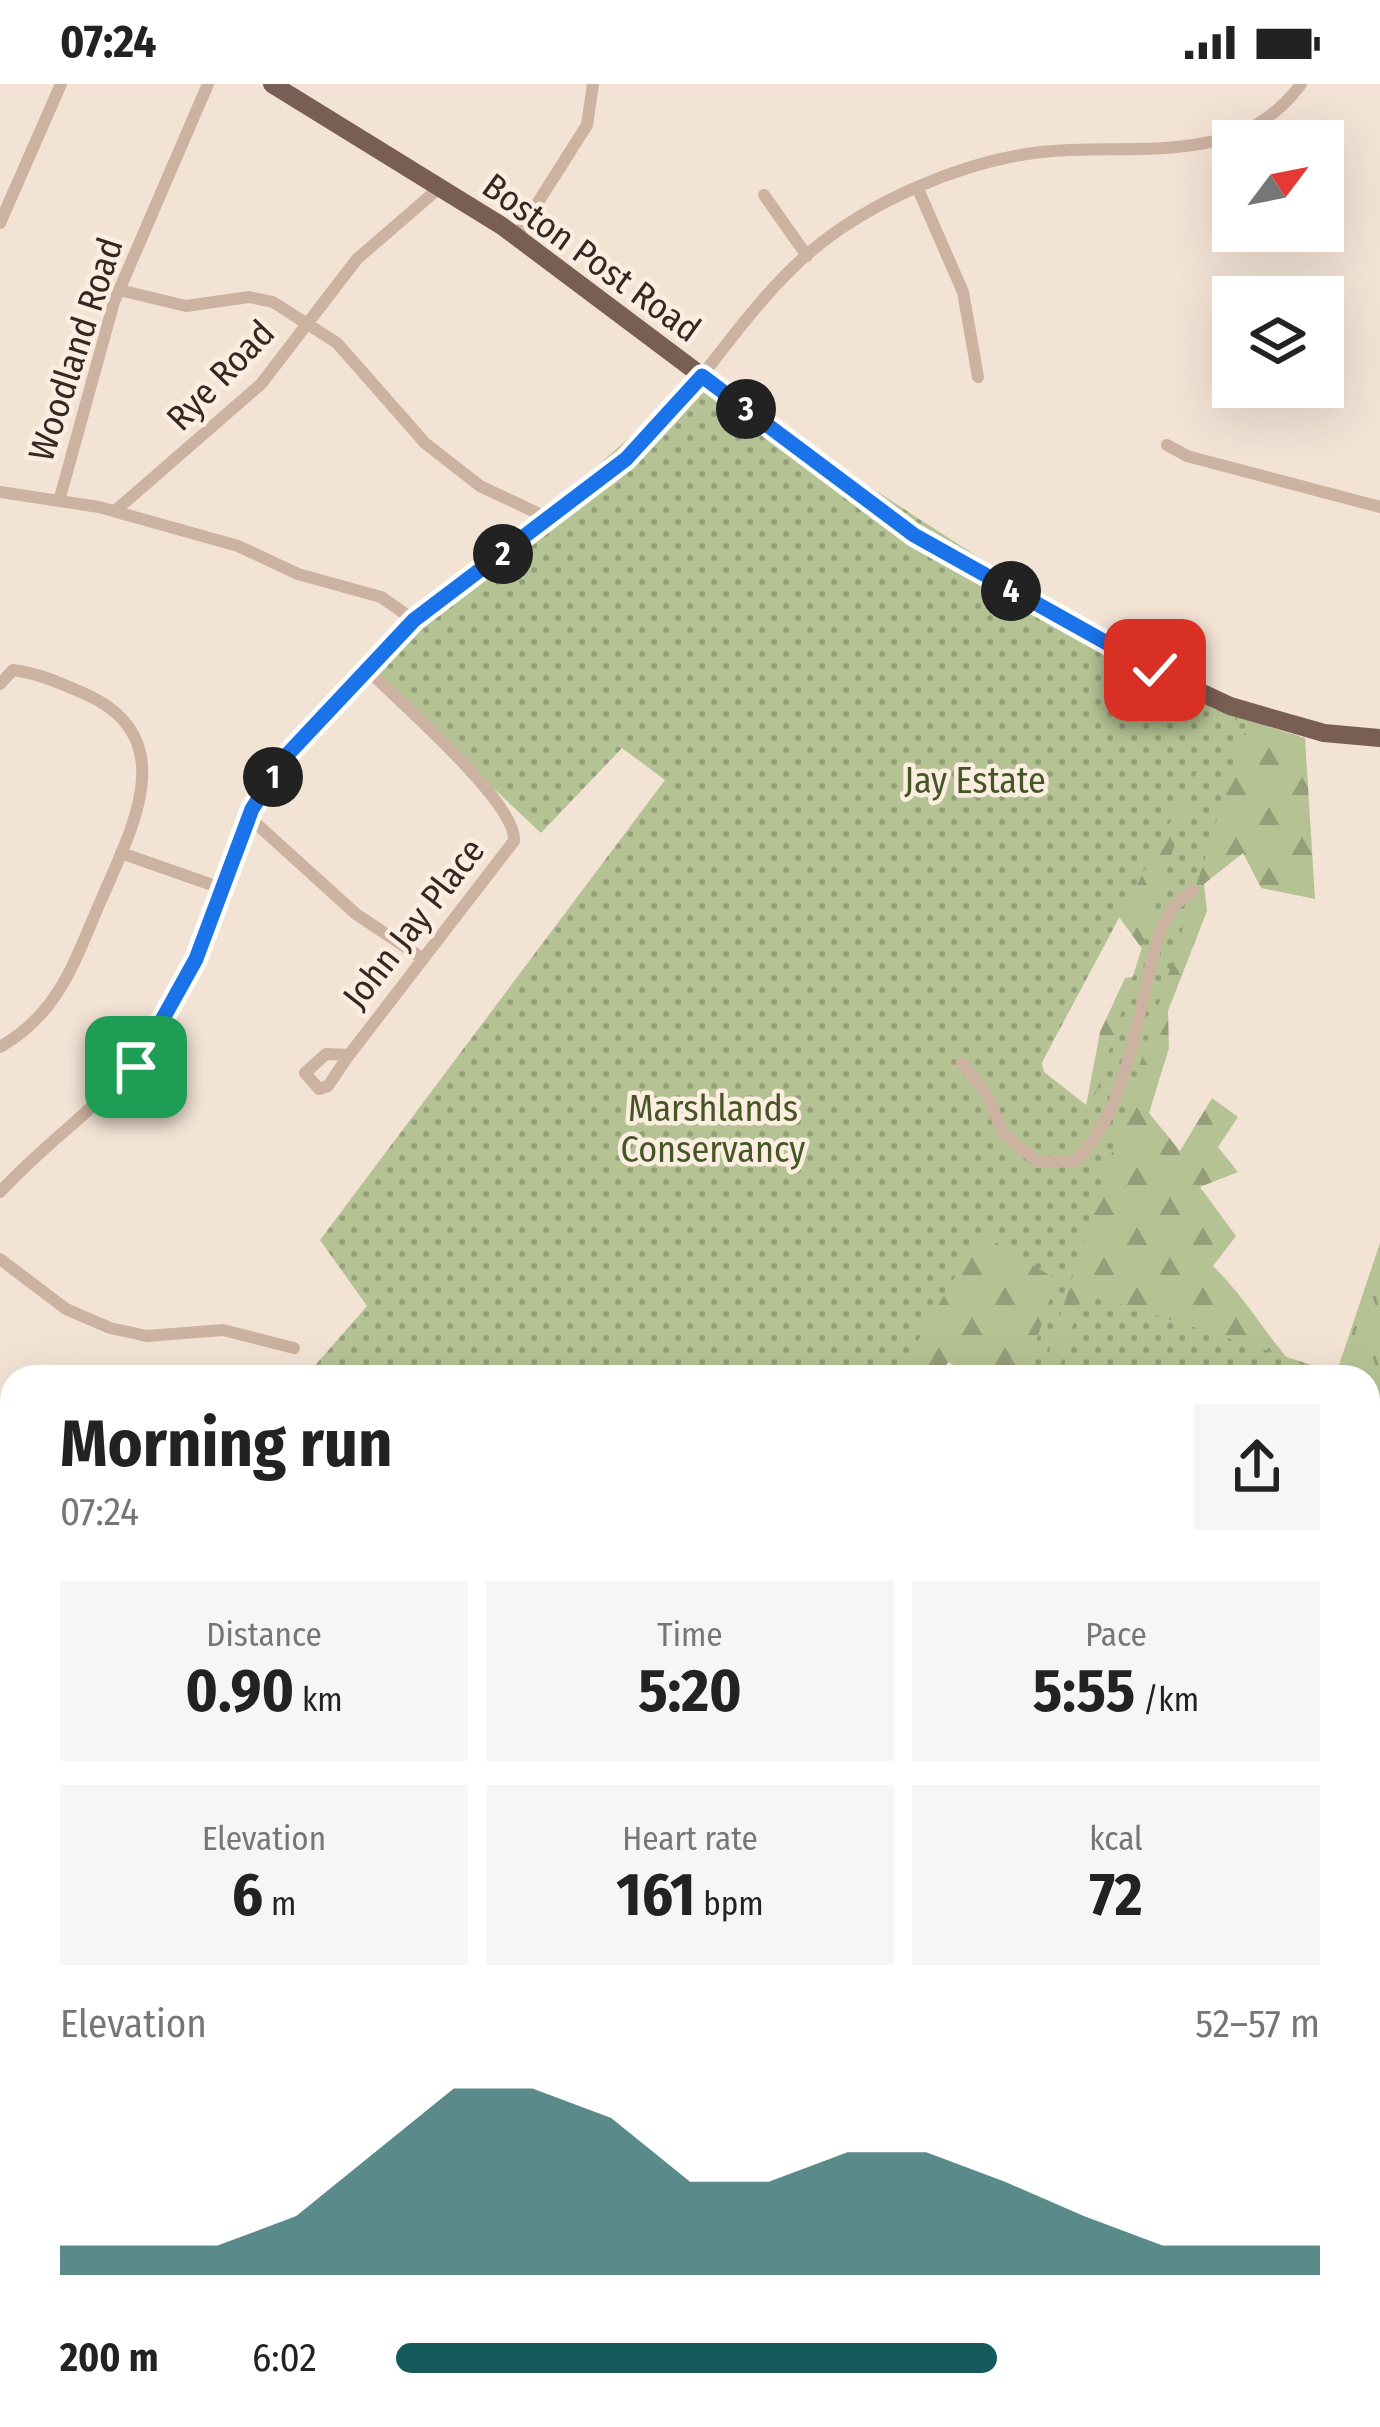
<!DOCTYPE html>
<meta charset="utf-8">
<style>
:root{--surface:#fff;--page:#f6f6f6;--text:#222;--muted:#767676;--accent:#16595a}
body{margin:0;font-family:"Fira Sans Condensed",sans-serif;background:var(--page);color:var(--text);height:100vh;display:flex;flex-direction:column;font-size:45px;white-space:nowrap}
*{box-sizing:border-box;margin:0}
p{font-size:39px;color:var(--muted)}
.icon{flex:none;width:66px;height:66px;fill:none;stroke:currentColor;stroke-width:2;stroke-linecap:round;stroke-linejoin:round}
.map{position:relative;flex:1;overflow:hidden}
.panel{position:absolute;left:0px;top:1281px;width:1380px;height:1062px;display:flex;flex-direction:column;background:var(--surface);border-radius:36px 36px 0 0;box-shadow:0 12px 48px #0002}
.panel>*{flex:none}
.needle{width:78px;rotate:58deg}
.controls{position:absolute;left:1212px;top:36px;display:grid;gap:24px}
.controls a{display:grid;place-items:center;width:132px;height:132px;border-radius:0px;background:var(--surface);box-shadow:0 12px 48px #0002;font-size:60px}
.pin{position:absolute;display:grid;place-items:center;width:102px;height:102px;color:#fff;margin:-51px;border-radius:24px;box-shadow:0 6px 18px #0006}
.km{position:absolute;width:60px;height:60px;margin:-30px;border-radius:50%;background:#222;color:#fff;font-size:33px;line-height:60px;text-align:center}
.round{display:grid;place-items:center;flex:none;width:126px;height:126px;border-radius:0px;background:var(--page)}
.headline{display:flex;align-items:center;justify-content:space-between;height:204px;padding:0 60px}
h1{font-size:66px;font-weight:700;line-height:90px}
.stats{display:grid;grid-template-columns:repeat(3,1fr);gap:18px;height:204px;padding:12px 60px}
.stats div{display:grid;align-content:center;border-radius:0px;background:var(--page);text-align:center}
.stats b{font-size:60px;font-weight:700}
.stats small{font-size:33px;font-weight:400}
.stats p{font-size:33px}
.chart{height:336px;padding:24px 60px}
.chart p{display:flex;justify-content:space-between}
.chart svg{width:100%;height:216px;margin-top:12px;fill:var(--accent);opacity:.7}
ul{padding:0 60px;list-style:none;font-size:39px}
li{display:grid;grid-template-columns:192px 144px 1fr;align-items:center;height:90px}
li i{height:30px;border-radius:15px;background:var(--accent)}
.status{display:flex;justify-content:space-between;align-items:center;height:84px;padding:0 60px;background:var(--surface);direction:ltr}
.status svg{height:33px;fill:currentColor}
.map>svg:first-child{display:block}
.grass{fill:url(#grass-tufts)}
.forest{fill:url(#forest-firs)}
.wetland{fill:url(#wetland-marsh)}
.park{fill:url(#park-dots);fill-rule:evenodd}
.water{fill:url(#water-rules)}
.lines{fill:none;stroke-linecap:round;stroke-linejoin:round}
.minor{stroke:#ccb2a0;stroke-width:12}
.primary{stroke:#785e53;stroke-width:18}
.route-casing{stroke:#fff;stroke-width:24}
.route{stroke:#1a73e8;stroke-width:15}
.labels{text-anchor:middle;stroke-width:9;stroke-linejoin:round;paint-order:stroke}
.street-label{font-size:36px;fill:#352824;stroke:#fbeee1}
.park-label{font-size:36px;fill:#465526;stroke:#fbeee1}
</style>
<div class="status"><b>07:24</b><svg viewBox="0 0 49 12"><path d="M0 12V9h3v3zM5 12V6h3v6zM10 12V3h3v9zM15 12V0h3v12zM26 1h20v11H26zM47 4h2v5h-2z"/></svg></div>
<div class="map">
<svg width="1380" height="2343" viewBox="0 0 1380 2343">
<defs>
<pattern id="grass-tufts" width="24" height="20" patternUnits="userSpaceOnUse" patternTransform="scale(3)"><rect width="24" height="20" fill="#b5c394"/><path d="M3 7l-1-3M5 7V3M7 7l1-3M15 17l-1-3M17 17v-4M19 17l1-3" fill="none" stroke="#949e79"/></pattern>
<pattern id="forest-firs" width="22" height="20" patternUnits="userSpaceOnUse" patternTransform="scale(3)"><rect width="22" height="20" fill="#b5c394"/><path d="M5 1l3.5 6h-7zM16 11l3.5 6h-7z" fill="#949e79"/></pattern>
<pattern id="wetland-marsh" width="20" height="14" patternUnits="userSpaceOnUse" patternTransform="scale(3)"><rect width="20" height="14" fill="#b5c394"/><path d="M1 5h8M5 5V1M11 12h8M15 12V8" fill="none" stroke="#949e79"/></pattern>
<pattern id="park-dots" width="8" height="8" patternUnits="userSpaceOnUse" patternTransform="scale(3)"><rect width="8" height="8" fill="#b5c394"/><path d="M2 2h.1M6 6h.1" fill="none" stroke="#949e79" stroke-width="1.8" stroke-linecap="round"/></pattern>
<pattern id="water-rules" width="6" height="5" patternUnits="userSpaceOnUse" patternTransform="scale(3)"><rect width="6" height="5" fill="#71b2b2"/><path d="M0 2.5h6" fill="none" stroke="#5e9191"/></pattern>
</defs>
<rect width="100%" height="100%" fill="#f3e3d5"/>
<path class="grass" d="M1380,1159V1753L1368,1754V1293H1335Z"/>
<path class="forest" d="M1215,626L1305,654L1315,815L1261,804L1243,769L1204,800L1207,827L1168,927L1169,964L1149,1029L1180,1067L1212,1014L1238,1033L1218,1063L1238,1088L1200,1103L1236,1152L1213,1182C1248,1216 1270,1258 1304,1293H977L948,1278L940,1293H611L1025,919L1073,1091L1100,948L1125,894L1159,888L1071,767Z"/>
<path class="wetland" d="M1380,1753V2105L1368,2101V1754Z"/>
<path class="park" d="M709,284L726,310L1215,626L1230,622L1226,631L1247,641L1041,1293H1025L1056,1195L980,1149L897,1293H305L367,1222L320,1156L665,696L622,664L541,749L366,584ZM1199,684L1091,1024H1090L1039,984Z
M1083,1208L1318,1283L1315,1293H1057Z
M12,1627V2267H0V1641Z"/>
<path class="water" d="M2,1771L12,1776V1939L0,1953Z
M1368,2101L1380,2105V2343H0V2178L12,2189V2331H1368Z"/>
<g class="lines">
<path class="minor" d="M918,105L963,208L978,293
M764,111L807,172
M0,139L61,0
M516,153L587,41L593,0
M119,206L186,222L249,213L273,218L337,259L425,359L480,402L550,435
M1167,361L1187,372L1380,423
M0,408L99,423L238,462L298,490L381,513L414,536
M59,417L114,218L208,0
M115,427L261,300L357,175L438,105
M0,600L13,586C38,589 60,599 83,609C183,652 133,742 102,814C75,875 61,928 0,963
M249,733L356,830L422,874
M121,769L221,804
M326,970L349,971L328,1002L319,1005L305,989Z
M349,971L514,757C518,719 396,615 366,584
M962,979L987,1011L1003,1049L1038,1078L1075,1077C1134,1020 1136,920 1161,845L1174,822L1193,806
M0,1108C68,1035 126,1011 176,916C220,835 231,743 289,669C325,622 368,576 413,537C478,478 556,435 623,378C694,317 739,229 810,168C870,117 963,77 1041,68C1133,58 1239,86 1301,0
M0,1175L66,1225L110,1244L147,1252L223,1246L294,1264
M0,1482L12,1485"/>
<path class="primary" d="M272,0L502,142L914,451L1155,587L1230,622L1324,649L1380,654"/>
</g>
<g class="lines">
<defs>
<path id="route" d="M136,983L196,875L252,725L287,671L414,536L626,375L702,292L914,451L1155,586"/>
</defs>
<use href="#route" class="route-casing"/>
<use href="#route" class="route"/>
</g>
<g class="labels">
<g class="street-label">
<text transform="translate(592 173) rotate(36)" y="13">Boston Post Road</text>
<text transform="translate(75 265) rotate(-72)" y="13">Woodland Road</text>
<text transform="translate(220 291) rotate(-46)" y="13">Rye Road</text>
<text transform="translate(413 839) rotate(-52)" y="13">John Jay Place</text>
</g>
<g class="park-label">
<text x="975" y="709">Jay Estate</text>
<text x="713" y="1037">Marshlands<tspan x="713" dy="41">Conservancy</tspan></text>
</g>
</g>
</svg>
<div class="controls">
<a><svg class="needle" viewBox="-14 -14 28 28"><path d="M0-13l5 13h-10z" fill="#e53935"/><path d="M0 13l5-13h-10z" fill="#767676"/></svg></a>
<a><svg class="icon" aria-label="layers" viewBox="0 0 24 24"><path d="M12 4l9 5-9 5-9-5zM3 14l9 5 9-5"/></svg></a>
</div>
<div class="pin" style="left:136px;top:983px;background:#1e9e55"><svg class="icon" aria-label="arrive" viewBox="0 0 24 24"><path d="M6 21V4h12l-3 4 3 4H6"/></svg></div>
<div class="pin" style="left:1155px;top:586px;background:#d93025"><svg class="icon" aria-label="check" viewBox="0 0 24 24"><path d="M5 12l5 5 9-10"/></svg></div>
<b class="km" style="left:273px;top:693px">1</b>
<b class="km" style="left:503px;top:470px">2</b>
<b class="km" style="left:746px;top:325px">3</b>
<b class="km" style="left:1011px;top:507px">4</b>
<section class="panel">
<div class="headline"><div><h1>Morning run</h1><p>07:24</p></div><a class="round"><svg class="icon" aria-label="share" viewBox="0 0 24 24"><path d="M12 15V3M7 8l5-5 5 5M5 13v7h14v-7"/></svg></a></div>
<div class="stats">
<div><p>Distance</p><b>0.90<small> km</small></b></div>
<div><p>Time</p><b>5:20</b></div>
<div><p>Pace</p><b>5:55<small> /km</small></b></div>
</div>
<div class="stats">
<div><p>Elevation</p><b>6<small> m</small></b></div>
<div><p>Heart rate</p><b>161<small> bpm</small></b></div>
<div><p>kcal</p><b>72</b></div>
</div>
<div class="chart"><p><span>Elevation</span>52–57 m</p>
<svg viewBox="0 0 160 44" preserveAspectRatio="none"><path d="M0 44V38L10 38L20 38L30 32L40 19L50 6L60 6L70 12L80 25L90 25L100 19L110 19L120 25L130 32L140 38L150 38L160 38V44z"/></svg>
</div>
<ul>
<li><b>200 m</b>6:02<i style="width:65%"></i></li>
</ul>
</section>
</div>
